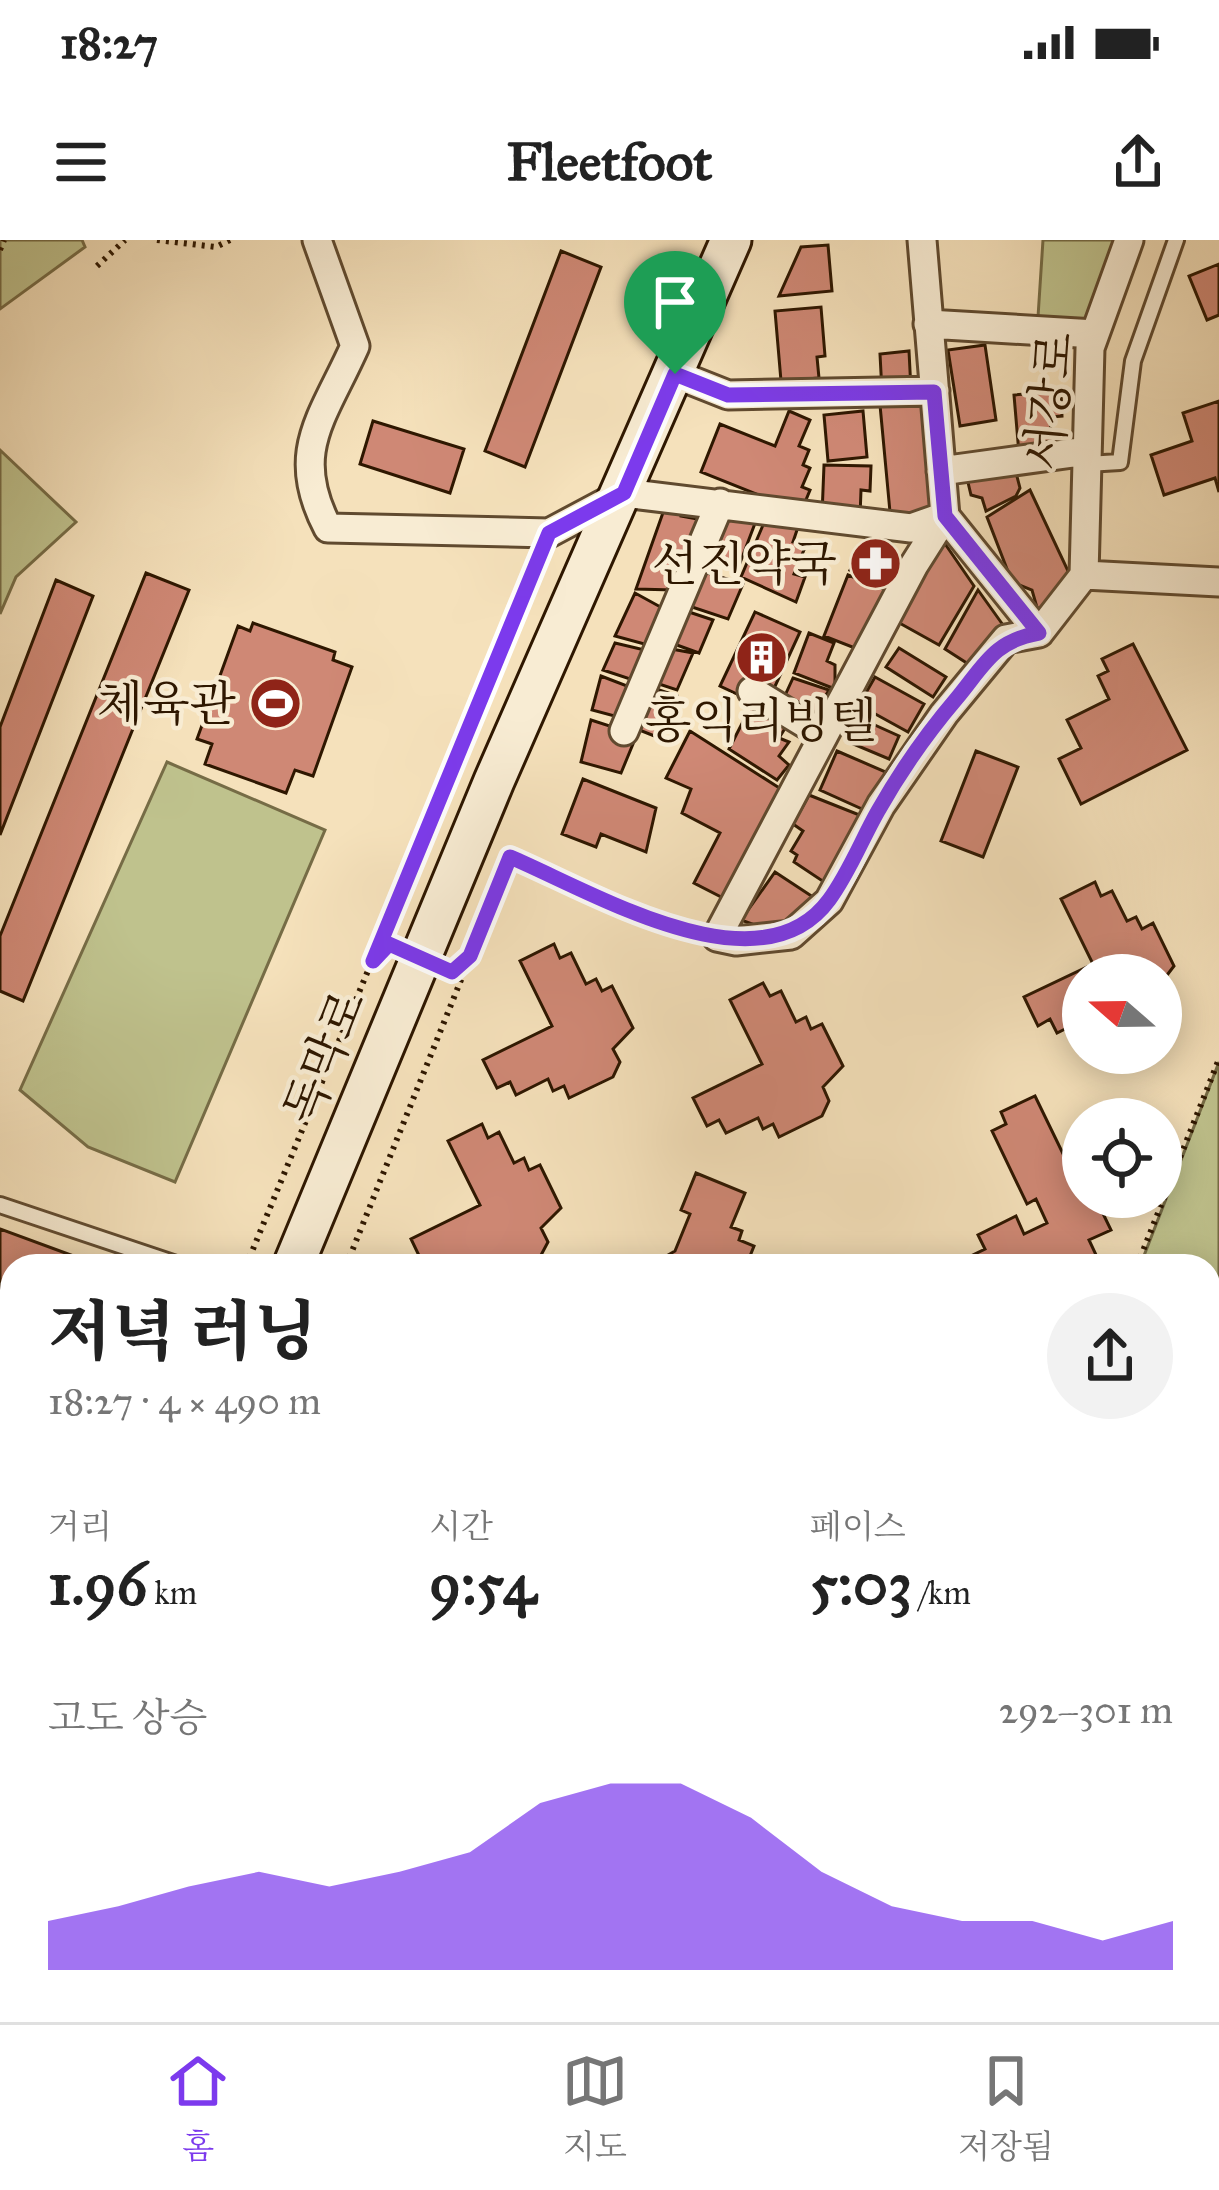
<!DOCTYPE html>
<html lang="ko">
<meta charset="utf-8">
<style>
:root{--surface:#fff;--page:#f2f2f2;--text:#222;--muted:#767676;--line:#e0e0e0;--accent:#7c3aed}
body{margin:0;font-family:"IM FELL Great Primer","Noto Serif KR",serif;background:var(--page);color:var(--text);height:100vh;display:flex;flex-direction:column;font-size:45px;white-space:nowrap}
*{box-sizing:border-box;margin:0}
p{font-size:39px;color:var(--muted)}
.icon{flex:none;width:66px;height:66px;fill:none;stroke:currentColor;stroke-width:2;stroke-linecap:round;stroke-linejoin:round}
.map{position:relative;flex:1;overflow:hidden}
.panel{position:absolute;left:0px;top:1014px;width:1221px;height:768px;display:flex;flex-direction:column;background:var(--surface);border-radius:36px 36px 0 0;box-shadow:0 6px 30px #0003}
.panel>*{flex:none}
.needle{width:78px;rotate:290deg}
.fabs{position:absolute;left:1062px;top:714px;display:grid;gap:24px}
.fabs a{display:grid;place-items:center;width:120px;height:120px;border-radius:50%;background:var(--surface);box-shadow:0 6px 30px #0003;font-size:60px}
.pin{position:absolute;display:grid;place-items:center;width:102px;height:102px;color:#fff;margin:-123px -51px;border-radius:50% 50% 50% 0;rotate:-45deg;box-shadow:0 0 12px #0007}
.pin .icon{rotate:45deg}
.round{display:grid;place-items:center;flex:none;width:126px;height:126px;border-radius:63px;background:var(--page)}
.summary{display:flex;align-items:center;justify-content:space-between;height:204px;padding:0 48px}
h1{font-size:66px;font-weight:800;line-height:90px}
.metrics{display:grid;grid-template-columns:repeat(3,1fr);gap:18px;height:204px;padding:12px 48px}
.metrics div{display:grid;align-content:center}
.metrics b{font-size:60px;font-weight:800}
.metrics small{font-size:33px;font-weight:400}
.metrics p{font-size:33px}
.chart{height:336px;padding:24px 48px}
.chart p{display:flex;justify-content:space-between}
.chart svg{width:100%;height:216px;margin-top:12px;fill:var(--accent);opacity:.7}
.status{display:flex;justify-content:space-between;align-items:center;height:84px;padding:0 60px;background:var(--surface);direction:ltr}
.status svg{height:33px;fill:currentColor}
header{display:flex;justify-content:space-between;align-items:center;height:156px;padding:0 48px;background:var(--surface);font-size:54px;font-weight:800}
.menu{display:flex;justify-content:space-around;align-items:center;height:168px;border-top:3px solid var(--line);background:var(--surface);font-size:33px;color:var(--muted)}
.menu a{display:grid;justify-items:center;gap:6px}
.menu .current{color:var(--accent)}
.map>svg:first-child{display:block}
.green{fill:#bfc28d;stroke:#766c46;stroke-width:3}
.building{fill:#cf8875;stroke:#2e1700;stroke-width:3}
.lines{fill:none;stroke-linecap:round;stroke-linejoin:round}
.lane-casing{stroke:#604a2f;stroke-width:20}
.street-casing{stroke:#604a2f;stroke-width:33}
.secondary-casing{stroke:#2e1700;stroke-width:45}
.path{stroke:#2e1700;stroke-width:6;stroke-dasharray:3 6;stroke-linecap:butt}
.lane{stroke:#f8ecd3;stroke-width:14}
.street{stroke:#f8ecd3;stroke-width:27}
.secondary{stroke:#f8ecd3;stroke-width:39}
.path-bridge{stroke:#2e1700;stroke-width:6;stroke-dasharray:3 6;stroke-linecap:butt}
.route-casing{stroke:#fff;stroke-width:24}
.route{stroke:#7c3aed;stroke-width:15}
.labels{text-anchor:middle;stroke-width:9;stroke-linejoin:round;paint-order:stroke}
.street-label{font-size:48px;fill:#2e1700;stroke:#f8ecd3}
.poi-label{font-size:48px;fill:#2e1700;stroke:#f8ecd3;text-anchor:end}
</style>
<div class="status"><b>18:27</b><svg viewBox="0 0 49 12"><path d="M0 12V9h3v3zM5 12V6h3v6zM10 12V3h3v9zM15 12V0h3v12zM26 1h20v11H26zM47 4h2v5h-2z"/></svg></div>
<header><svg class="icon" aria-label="menu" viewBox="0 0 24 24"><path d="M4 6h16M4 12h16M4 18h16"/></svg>Fleetfoot<svg class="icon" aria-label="share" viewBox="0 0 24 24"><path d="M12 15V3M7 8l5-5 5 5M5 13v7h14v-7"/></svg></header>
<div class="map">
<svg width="1219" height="1782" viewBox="0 0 1219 1782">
<rect width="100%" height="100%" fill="#f5e1bb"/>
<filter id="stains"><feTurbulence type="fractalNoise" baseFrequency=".00167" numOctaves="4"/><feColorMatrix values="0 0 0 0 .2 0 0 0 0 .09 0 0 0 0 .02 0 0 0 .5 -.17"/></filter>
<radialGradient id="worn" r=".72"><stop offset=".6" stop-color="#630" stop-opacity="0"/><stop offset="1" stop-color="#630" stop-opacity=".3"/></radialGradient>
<path class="green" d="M0,0H82L85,7L0,69Z
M1043,0H1117L1088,80L1038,77Z
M0,210L76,282L16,337L0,374Z
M167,522L325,590L175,942L88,907L20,850Z
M1219,822V1075L1212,1078L1209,1026H1140Z"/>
<path class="building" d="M828,5L832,51L779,56L801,7Z
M561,11L601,27L525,227L485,211Z
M1219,24V75L1207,80L1189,36Z
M821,67L825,116L817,117L819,138L781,141L775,71Z
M985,105L996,180L960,186L948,110Z
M909,111L911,150L882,152L880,114Z
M1061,151L1062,176L1050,177L1052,212L1019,214L1014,155Z
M926,160L933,264L913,280L890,272L880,165Z
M1219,161V252L1215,238L1164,255L1151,215L1192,201L1183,173Z
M789,171L810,180L799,206L809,210L803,225L810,228L802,247L810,250L801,272L701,232L720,184L775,206Z
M863,171L867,217L828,221L824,175Z
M373,181L464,209L450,253L360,224Z
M824,225L871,226L870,251L861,250L860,277L822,275Z
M1014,225L1020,248L1016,256L986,271L982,258L971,255L966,234Z
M1030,250L1069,333L1059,356L1038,371L1032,350L1012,342L987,277Z
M665,267L682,268L681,276L703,280L689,316H674L670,327L683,331L674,350L636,349Z
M725,269L757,278L737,331L705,316Z
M766,278L798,287L793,302L806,305L794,334L805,337L796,362L741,337Z
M941,298L974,346L939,405L894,380Z
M860,311L888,316L897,332L891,343L850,330Z
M698,330L743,344L728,379L686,365Z
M146,333L189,350L23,761L0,751V696Z
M848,335L889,351L865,412L824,396Z
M56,340L93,356L0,595V487Z
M978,350L1008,392L973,427L945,409Z
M635,353L666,370L648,405L615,396Z
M683,370L713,380L699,413L674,404Z
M755,372L800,392L771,455L742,442L737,454L720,446Z
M253,383L335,412L333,420L352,427L313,536L295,530L286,553L205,524L212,504L197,499L238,386L250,391Z
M809,393L834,403L827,421L835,425V449L794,433Z
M615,403L649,411L636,441L603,430Z
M1133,404L1187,510L1081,564L1059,519L1081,508L1067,480L1109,459L1098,436L1108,431L1102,419Z
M666,408L693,413L677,450L653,442Z
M899,408L946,437L933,457L886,427Z
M601,436L635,449L622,478L592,470Z
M875,437L924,464L908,492L859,465Z
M793,438L829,450L812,478L782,462Z
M650,447L677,456L657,497L634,488Z
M754,460L789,482L779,498L789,502L779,516L789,525L777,540L729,509Z
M857,477L899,496L889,519L846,501Z
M591,480L613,487L633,504L621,533L581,522Z
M690,491L781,549L727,660L694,643L720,593L682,573L691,549L666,538Z
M837,511L888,533L871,573L820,550Z
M976,511L1018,527L983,617L941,601Z
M583,539L656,568L646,612L601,594L596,607L562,594Z
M809,555L867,578L827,644L794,622L797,615L791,611L803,591L793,584Z
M775,632L813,657L785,687L763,688L741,680Z
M1095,642L1101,656L1112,651L1127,681L1136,677L1142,689L1153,683L1174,726L1161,743V735H1083V780L1057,793L1050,779L1038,786L1024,757L1093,724L1061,659Z
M554,704L560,718L571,713L586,744L596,739L602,751L612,746L633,788L613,809L620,822L613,837L569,858L564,846L553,851L548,839L516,855L510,842L497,848L483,820L552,786L520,721Z
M763,743L770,756L781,751L796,782L806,777L811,789L822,784L843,826L823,847L829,861L822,876L779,897L773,884L763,889L758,878L726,893L719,880L707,886L693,858L762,824L730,760Z
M1035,856L1067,922L1076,918L1083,932V957H1095L1111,990L1089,1000L1098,1019L1085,1026H950L985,1009L978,995L1016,976L1024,994L1047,983L1036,959L1027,964L992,891L1006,884L1001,872Z
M482,884L488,898L499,892L514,923L524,918L529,930L540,925L561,968L541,988L548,1002L540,1017L522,1026H479L476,1019L461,1026L437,1021L424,1026L411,999L480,965L448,901Z
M696,933L745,953L731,987L742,991L739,1000L754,1006L746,1026H649L675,1011L690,974L681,970Z
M0,989L98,1025L12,1026V1092L0,1087Z
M8,1340L12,1545L0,1575V1360Z
M1209,1595L1219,1597V1687L1209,1684Z
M327,1770H334L341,1782H307Z
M711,1770H758L754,1782H706Z
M830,1770H876L872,1782H826Z"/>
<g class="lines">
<defs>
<path id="lane" d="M1087,224L1120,222L1133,121L1176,0
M0,965L182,1026"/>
<path id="street" d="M317,0L355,106C323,178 288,212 328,288L549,293L624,253L911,288L945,276
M922,0L945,276L1039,393
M928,84L1095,94
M675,134L728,155L935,151
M941,231L1087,211
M945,276L914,325L717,697L736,701L791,695L829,661L881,565L944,474L1006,399L1039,393L1084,335L1219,342
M1084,335L1090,108L1129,0
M752,451L824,495
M624,491L720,263
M1209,1101H1219
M1209,1226L1219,1202
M0,1229L12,1225
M1209,1443L1219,1437
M0,1667L12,1661
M1209,1713L1219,1716
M118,1770L125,1782
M929,1782L930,1770
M1106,1782L1109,1770"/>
<path id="secondary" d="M293,1026L494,541L731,0
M0,1742L12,1712"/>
</defs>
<use href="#lane" class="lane-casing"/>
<use href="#street" class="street-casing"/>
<use href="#secondary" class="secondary-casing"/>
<path class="path" d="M157,0L216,7L230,0
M0,10L4,0
M97,26L125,0
M246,1026L538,319
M346,1026L510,618L694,692
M1137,1026L1219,819"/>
<use href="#lane" class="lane"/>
<use href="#street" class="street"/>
<use href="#secondary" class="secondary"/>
<path class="path-bridge" d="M389,704L452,732"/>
</g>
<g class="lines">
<defs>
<path id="route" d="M675,134L728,155L934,152L945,276L1039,393C994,401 985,424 957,458C928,492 900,532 878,571C862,599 849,633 829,660C760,754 593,652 510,617L470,716L452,732L389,704L373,721L549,293L624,253Z"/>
</defs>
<use href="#route" class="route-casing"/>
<use href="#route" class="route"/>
</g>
<defs>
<symbol id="pharmacy-disc" viewBox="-11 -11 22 22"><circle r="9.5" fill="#8f2418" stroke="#f8ecd3"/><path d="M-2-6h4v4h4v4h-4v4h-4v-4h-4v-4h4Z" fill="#fff"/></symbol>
<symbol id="building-disc" viewBox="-11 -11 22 22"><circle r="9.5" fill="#8f2418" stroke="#f8ecd3"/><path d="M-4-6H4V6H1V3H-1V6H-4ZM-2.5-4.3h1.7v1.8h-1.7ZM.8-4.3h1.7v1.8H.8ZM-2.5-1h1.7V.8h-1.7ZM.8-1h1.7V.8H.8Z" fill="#fff"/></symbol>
<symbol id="stadium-disc" viewBox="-11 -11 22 22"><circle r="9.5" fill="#8f2418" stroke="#f8ecd3"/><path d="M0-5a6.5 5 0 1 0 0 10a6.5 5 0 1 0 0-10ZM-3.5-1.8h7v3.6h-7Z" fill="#fff"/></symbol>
</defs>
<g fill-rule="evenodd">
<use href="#pharmacy-disc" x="846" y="294" width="59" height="59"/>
<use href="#building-disc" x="732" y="388" width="59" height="59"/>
<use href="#stadium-disc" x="246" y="434" width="59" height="59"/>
</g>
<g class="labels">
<g class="street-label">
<text transform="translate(1049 161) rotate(-85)" y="17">서강로</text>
<text transform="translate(324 817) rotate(-68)" y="17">독막로</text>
</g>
<g class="poi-label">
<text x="837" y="340">선진약국</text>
<text x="236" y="480">체육관</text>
<text x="761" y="497" text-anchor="middle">홍익리빙텔</text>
</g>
</g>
<rect width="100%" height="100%" filter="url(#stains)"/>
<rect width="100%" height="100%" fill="url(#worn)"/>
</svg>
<div class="fabs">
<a><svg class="needle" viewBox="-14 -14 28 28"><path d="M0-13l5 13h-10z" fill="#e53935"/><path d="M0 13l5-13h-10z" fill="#767676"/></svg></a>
<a><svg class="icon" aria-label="locate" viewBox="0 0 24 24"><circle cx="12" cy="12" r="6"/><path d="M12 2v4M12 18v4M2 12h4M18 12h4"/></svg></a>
</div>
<div class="pin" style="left:675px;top:134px;background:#1e9e55"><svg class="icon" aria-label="arrive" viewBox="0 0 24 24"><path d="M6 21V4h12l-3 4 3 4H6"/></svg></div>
<section class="panel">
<div class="summary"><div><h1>저녁 러닝</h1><p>18:27 · 4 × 490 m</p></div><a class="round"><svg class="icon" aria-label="share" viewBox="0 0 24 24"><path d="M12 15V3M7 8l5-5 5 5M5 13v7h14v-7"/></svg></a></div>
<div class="metrics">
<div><p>거리</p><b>1.96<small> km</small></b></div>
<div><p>시간</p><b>9:54</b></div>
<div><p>페이스</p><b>5:03<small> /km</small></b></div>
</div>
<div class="chart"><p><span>고도 상승</span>292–301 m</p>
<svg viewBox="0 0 160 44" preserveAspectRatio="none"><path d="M0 44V34L10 31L20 27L30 24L40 27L50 24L60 20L70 10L80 6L90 6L100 13L110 24L120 31L130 34L140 34L150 38L160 34V44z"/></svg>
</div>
</section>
</div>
<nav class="menu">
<a class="current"><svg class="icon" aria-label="home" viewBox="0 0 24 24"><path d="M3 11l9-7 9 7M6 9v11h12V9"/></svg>홈</a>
<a><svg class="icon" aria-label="map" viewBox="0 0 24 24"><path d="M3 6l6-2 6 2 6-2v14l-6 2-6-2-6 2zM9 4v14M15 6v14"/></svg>지도</a>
<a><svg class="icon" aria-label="saved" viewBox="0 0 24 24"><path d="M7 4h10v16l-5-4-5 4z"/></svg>저장됨</a>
</nav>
